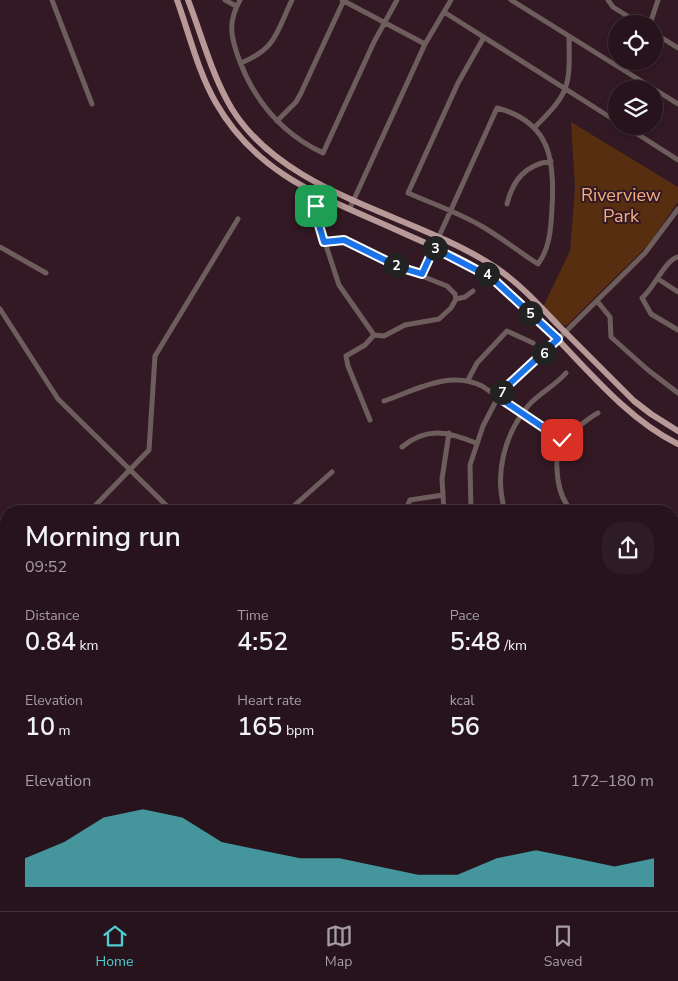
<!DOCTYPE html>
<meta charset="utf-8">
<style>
:root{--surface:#26131b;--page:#2e1c24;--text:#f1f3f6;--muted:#a49ea3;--line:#42323a;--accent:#51ccd3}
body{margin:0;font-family:"Nunito Sans",sans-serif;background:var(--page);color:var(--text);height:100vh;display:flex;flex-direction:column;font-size:19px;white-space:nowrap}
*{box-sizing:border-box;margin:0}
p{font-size:16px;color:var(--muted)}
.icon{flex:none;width:28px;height:28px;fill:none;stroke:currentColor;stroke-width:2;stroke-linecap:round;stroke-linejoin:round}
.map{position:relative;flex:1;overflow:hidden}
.panel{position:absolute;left:0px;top:505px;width:679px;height:406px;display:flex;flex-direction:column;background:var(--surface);border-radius:20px 20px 0 0;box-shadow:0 2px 8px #0003,0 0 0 1px var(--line)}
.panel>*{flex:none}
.buttons{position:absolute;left:608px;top:15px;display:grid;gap:10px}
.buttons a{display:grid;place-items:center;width:55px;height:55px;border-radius:50%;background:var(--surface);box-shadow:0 2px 8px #0003,0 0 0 1px var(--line);font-size:25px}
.pin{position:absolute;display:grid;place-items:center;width:42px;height:42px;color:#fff;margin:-21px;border-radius:10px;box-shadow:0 2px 8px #0006}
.km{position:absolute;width:25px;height:25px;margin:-12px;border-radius:50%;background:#222;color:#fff;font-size:14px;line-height:25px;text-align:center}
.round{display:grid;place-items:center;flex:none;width:52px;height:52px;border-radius:20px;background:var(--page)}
.headline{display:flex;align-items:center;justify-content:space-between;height:85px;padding:0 25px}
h1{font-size:28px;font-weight:600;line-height:38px}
.figures{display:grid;grid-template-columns:repeat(3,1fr);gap:8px;height:85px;padding:5px 25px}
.figures div{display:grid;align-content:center}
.figures b{font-size:25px;font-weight:600}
.figures small{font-size:14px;font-weight:400}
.figures p{font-size:14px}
.chart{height:140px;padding:10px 25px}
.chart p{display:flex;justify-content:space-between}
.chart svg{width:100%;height:90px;margin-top:5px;fill:var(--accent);opacity:.7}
.tab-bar{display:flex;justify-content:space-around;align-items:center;height:70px;border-top:1px solid var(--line);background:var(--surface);font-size:14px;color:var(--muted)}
.tab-bar a{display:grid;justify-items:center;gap:2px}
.tab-bar .current{color:var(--accent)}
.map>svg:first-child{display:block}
.green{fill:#572e10}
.water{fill:#5b4e8c;stroke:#8a7ba8}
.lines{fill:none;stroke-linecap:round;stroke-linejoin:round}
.stream{stroke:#8a7ba8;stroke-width:1}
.minor{stroke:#6d5e5d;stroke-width:5}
.major{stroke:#b89997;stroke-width:6}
.route-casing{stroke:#fff;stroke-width:10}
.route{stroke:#1a73e8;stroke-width:6}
.labels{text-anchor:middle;stroke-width:4;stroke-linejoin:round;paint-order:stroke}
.park-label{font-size:18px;fill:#f5ae80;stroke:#331924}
</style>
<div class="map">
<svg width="678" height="911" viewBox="0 0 678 911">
<rect width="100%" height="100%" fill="#331924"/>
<path class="green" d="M571,122L678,187V202L648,245L566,326L561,324L543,307L570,251L575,188Z
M0,746L6,750V809L0,797Z
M155,905H232L238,911H161Z"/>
<path class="water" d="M524,905H627L625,911H527Z"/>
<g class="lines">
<path class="stream" d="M674,724L678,719
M0,810L6,818
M145,905L151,911"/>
<path class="minor" d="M52,0L92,104
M225,0L236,6
M240,0C227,23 231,38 240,62C256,103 283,134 323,153L374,42L397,0
M342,0L425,44
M511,0L654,89
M608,0L613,7L640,24
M444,12L616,121
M650,24L658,0
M654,33L678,48
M241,63C277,48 276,33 292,0
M654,89L678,104
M277,121L296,102L301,93L344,0
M625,126L678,160
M535,127C570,92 570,87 569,37
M507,204C513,179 526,165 551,161
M316,206V215L339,285L374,335
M350,208L425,44L451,0
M324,242L338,239L349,241L399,267L447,286L455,294L456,299
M0,247L46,273
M678,257C665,260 654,288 642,298L651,314L678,330
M422,274C447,219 472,163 497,108C550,122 555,159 552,208C551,227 550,248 538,264C519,252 502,238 483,227C460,213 433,204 408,193L458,83L484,37
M658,279L678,292
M597,301L610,317L611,337L648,370L678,393
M0,309L58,399L172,511
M468,380L477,363L507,331L533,343
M384,401C416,390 449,370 482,386L563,440
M370,420L348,366L346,356L365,345L374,335L384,336L405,325L439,319L451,308L456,299L465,297L473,291
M402,447C427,426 449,432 476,443
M90,511L149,450L155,356L238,219
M288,511L332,472
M405,511L410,500L443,495
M444,511L442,479L449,433
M471,511L470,465L483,426L498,397L505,388L540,357L645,253L678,209
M505,511C494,475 504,435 528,406C539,393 555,386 566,373
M572,511C563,502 560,492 558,480C555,454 555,446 576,429C583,423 590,417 598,413
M672,567L678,566
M675,586L678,592
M0,597L6,592
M672,629L678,632
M672,662L678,665
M672,674L678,668
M0,719L6,723
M0,768L6,763
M678,904V905
M308,911L312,905"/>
<path class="major" d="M177,0C189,33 198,72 216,103C259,178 327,198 401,232C431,246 466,258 492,278C556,325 608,410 678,444
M188,0C202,36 212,76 232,109C286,196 413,213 495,267C519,283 539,305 559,326C584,351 609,376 634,401L651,414L678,431
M0,636L6,643
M0,650L6,657
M243,905L249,911
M257,905L263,911"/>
</g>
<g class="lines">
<defs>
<path id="route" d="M316,206V215L324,242L344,240L399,267L422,274L434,248L492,278L558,339L505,388L498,397L562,440"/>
</defs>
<use href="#route" class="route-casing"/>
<use href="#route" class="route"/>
</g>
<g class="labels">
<g class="park-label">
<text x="621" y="201">Riverview<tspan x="621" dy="21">Park</tspan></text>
</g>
</g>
</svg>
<div class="buttons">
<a><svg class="icon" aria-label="locate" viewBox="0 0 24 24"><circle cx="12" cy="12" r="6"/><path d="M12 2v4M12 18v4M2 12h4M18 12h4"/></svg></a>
<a><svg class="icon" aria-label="layers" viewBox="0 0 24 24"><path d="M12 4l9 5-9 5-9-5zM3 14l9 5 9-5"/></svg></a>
</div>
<div class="pin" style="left:316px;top:206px;background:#1e9e55"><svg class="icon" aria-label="arrive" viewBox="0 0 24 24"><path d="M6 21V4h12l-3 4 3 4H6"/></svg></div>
<div class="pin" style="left:562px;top:440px;background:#d93025"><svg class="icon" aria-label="check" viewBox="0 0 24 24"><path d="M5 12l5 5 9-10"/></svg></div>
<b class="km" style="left:396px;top:265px">2</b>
<b class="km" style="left:435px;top:248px">3</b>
<b class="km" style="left:487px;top:274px">4</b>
<b class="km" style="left:530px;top:313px">5</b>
<b class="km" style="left:544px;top:353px">6</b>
<b class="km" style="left:502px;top:392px">7</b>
<section class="panel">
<div class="headline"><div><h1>Morning run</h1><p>09:52</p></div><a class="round"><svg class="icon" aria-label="share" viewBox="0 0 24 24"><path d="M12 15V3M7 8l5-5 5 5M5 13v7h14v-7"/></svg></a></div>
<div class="figures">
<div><p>Distance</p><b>0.84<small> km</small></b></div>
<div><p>Time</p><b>4:52</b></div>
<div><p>Pace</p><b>5:48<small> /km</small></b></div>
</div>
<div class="figures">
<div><p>Elevation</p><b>10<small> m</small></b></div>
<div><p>Heart rate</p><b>165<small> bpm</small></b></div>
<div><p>kcal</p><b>56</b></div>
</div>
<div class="chart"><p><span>Elevation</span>172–180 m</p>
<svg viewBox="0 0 160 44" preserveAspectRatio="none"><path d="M0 44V30L10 22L20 10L30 6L40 10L50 22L60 26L70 30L80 30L90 34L100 38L110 38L120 30L130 26L140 30L150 34L160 30V44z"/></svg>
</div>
</section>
</div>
<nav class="tab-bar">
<a class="current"><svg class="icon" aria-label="home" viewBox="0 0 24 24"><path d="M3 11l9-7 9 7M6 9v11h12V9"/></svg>Home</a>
<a><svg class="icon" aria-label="map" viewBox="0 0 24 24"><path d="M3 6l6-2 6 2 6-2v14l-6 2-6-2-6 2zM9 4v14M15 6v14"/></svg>Map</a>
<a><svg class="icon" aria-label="saved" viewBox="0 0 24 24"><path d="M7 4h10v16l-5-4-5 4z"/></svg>Saved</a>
</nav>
